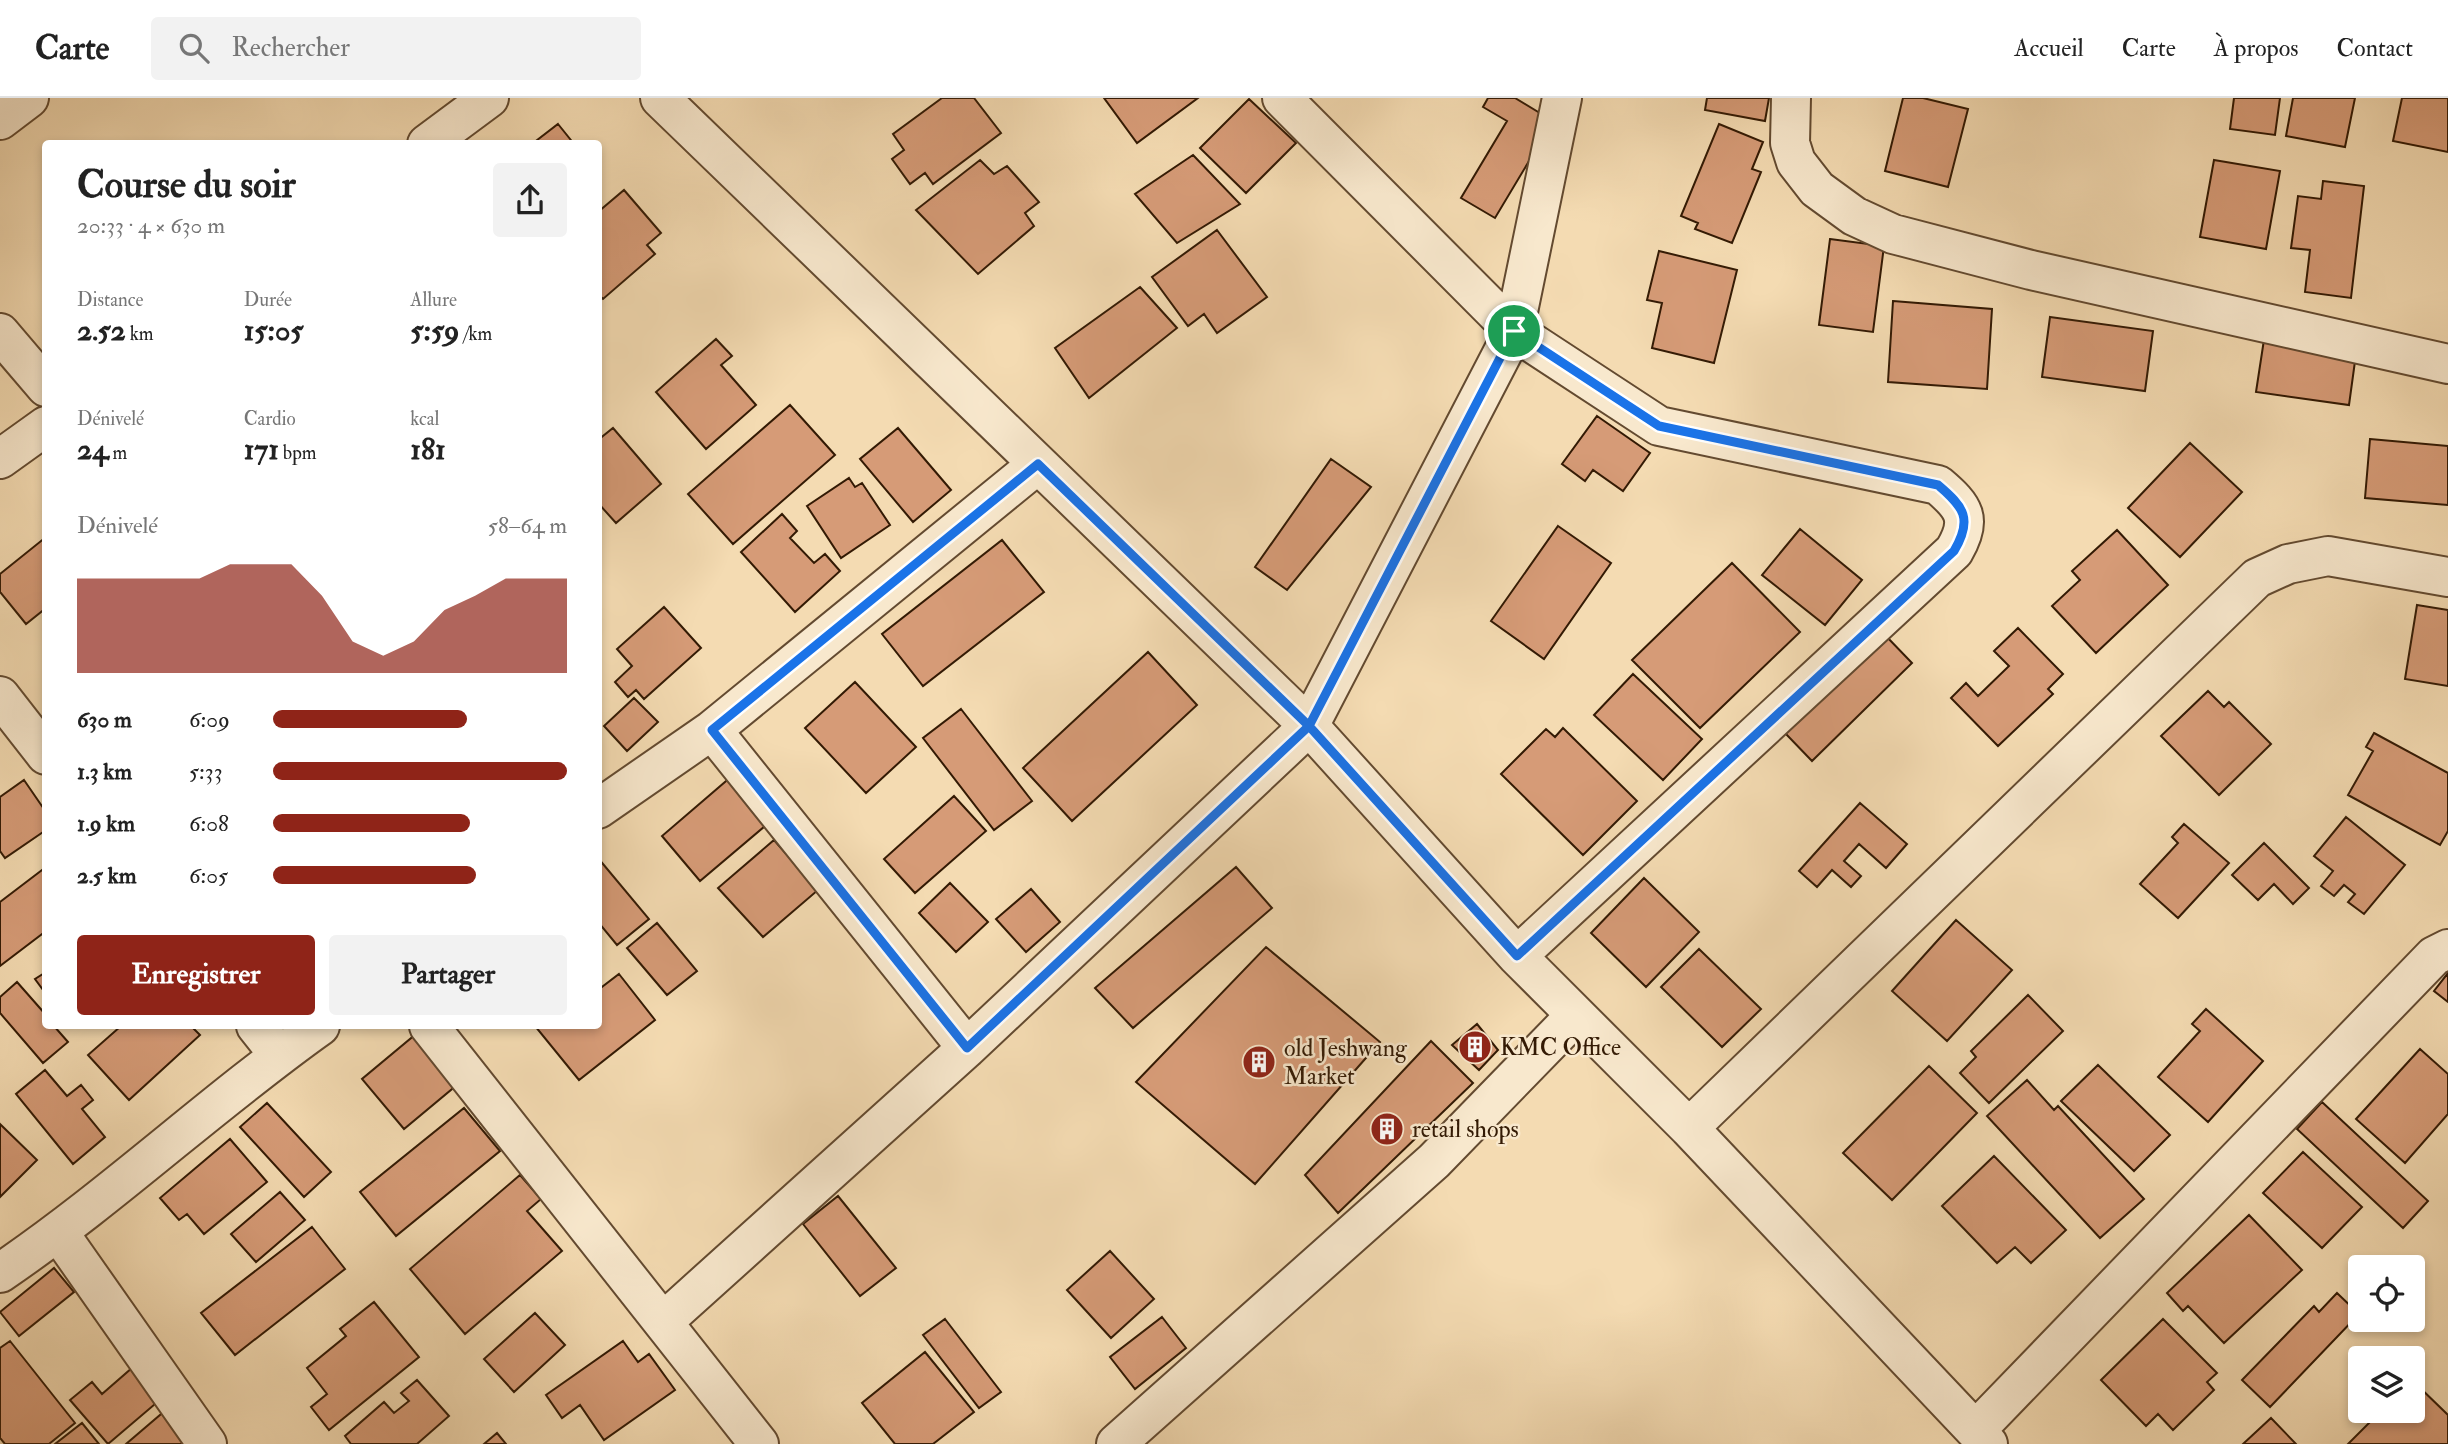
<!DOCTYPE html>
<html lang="fr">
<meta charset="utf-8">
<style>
:root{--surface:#fff;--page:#f2f2f2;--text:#222;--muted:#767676;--line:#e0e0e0;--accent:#8f2418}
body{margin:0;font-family:"IM FELL Double Pica",serif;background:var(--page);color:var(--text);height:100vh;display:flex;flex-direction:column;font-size:26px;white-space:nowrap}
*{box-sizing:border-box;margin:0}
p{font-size:23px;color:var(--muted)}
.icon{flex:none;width:38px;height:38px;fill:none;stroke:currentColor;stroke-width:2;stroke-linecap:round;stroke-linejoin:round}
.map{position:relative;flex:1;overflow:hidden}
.details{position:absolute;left:42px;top:42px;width:560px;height:889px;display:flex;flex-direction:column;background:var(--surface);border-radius:7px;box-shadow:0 4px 10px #0003}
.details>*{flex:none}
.buttons{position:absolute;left:2348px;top:1157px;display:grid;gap:14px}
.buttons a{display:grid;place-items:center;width:77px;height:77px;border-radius:7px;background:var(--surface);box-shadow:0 4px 10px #0003;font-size:35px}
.pin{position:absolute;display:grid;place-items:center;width:60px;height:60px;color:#fff;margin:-30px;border:4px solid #fff;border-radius:50%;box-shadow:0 2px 7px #0007}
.round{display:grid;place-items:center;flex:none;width:74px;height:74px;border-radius:7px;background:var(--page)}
.head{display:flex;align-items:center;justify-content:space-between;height:119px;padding:0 35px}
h1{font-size:38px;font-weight:700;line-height:52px}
.metrics{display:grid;grid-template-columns:repeat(3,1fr);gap:10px;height:119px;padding:7px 35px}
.metrics div{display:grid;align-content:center}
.metrics b{font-size:30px;font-weight:700}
.metrics small{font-size:19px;font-weight:400}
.metrics p{font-size:19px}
.chart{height:196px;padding:14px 35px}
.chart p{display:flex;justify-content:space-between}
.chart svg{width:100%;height:126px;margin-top:7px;fill:var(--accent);opacity:.7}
.primary-button{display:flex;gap:14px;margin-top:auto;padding:14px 35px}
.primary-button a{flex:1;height:80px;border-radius:7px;background:var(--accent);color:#fff;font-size:28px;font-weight:700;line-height:80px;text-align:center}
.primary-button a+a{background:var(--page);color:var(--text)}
ul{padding:0 35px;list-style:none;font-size:23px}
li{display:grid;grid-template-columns:112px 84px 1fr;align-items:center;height:52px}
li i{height:18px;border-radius:9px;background:var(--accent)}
header{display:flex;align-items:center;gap:42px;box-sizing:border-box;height:98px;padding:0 35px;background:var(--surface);border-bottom:2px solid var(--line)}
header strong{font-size:33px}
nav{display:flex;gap:38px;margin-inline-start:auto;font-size:24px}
.search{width:490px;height:63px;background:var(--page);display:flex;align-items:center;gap:18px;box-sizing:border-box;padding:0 24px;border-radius:7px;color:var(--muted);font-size:26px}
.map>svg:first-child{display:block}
.building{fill:#d69b77;stroke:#331a04;stroke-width:2}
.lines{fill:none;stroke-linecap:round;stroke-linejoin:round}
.minor-casing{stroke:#634a30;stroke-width:42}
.minor{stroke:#f8e8cd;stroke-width:38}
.route-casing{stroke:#fff;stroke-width:14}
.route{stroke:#1a73e8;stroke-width:9}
.labels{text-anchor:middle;stroke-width:5;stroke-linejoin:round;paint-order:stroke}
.poi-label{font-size:24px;fill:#331a04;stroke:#f8e8cd;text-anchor:start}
</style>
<header>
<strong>Carte</strong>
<div class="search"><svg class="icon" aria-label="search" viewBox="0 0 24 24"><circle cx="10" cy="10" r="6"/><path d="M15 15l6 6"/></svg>Rechercher</div>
<nav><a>Accueil</a><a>Carte</a><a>À propos</a><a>Contact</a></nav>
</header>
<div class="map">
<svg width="2448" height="1346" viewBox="0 0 2448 1346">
<rect width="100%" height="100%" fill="#f4dbb2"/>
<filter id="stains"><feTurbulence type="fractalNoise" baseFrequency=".00286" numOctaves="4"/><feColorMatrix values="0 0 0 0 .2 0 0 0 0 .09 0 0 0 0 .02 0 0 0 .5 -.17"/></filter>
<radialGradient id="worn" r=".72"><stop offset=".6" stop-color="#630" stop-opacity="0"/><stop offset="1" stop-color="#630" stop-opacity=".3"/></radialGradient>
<path class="building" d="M942,0H974L1001,35L933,86L925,75L910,86L892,61L904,52L893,36Z
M1104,0H1198L1137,45Z
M1488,0H1515L1553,23L1495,120L1461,100L1507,23L1483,9Z
M1707,0H1769L1765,23L1705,12Z
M1903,0H1923L1968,11L1948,89L1885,73Z
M2234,0H2280L2275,37L2230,31Z
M2293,0H2355L2345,49L2286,38Z
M2402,0H2448V54L2393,43Z
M1249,1L1296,45L1246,95L1200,50Z
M558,26L574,46H532Z
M1719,26L1763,44L1752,71L1761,74L1732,145L1695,131L1698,125L1681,118Z
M1193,57L1240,106L1177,145L1135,96Z
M980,62L994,76L1007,68L1039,104L1025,115L1034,128L978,176L916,112Z
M2214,62L2280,73L2266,151L2200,139Z
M2323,83L2364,88L2351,200L2305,194L2310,152L2291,150L2298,98L2321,101Z
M624,92L661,135L647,147L655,156L603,201L598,196V114Z
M1217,132L1267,199L1217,235L1204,216L1188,228L1152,179Z
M1830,141L1884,148L1873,234L1819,227Z
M1659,153L1737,172L1714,265L1652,250L1662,205L1647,202Z
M1140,189L1177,230L1089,300L1055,250Z
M1893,203L1992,211L1987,291L1888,284Z
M2050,219L2153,233L2145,293L2042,279Z
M2265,235L2356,256L2349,307L2256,294Z
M716,241L732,258L721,267L756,307L706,351L656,294Z
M790,307L835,357L733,446L688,396Z
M1597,318L1650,355L1623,393L1593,372L1585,383L1562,366Z
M613,330L661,386L616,425L598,405V342Z
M898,330L951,392L913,424L860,361Z
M2370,341L2448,348V407L2365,400Z
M2190,345L2242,394L2180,459L2128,410Z
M1331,361L1371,389L1287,492L1255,469Z
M849,380L855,389L862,385L890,427L841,460L807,408Z
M782,416L797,433L790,440L814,465L825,456L840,473L795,514L741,454Z
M1558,428L1611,465L1544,561L1491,523Z
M1800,431L1862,482L1825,527L1762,477Z
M2117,432L2168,487L2096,555L2052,508L2080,482L2072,473Z
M46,439V510L26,526L0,494V476Z
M1002,442L1044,494L923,588L882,536Z
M1732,465L1800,534L1700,630L1632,562Z
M2417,507L2448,512V588L2405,581Z
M664,509L701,550L644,601L636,592L628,599L615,584L632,568L617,551Z
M2018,530L2063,576L2048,591L2053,596L1998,648L1951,600L1966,585L1978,598L2009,568L1994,553Z
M1885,537L1912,565L1812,663L1785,635Z
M1148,554L1197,607L1072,723L1023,670Z
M1633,576L1702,641L1663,682L1594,617Z
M855,584L916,649L866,695L805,630Z
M2208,593L2224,609L2229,604L2271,646L2219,697L2161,638Z
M634,600L658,624L627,653L604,628Z
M961,611L1032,703L994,732L923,640Z
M1563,630L1637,703L1583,757L1501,676L1546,631L1555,639Z
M2374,635L2448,675V733L2440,747L2348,697L2373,653L2366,649Z
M732,678L771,723L700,783L662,738Z
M24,682L46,714V732L5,760L0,753V699Z
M954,698L986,733L915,795L884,761Z
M1860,705L1907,746L1886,770L1859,746L1844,763L1861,778L1851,789L1832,772L1817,789L1799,773Z
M2346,719L2405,767L2364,816L2348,804L2355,796L2344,787L2334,798L2321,788L2333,773L2314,758Z
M2184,726L2229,765L2178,820L2140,786L2178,745L2172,739Z
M774,742L818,792L763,839L718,790Z
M2264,745L2309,790L2293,806L2274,786L2258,802L2232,777Z
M598,760L649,821L617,847L598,824Z
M46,769V833L0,868V804Z
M1236,769L1272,810L1133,930L1095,890Z
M1644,780L1699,834L1646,889L1591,835Z
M950,785L988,824L956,854L919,815Z
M1031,791L1060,824L1026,854L996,821Z
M1956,822L2012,872L1947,943L1892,893Z
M657,825L697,873L667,897L627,850Z
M1266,849L1380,944L1255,1086L1136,984Z
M1699,851L1761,911L1722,949L1661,889Z
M46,874V896L35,881Z
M2448,875V904L2434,893Z
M619,876L655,922L579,982L535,928H598V892Z
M17,884L46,917V928H54L68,944L43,965L0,915V899Z
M2028,897L2063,933L1989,1005L1960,975L1976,959L1971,953Z
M2206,911L2263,963L2208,1024L2158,979L2200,933L2192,926Z
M1477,926L1498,952L1479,972L1452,947Z
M121,928H191L200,937L129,1002L88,957Z
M416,936L458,986L404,1031L362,981Z
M1431,943L1473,985L1338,1115L1305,1077Z
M2420,951L2448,976V1016L2405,1065L2356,1021Z
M2098,967L2170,1037L2134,1073L2061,1003Z
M1929,968L1977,1015L1892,1102L1843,1055Z
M45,972L67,998L81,987L93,1002L82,1011L105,1039L73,1066L16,996Z
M2027,982L2054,1012L2058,1008L2144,1101L2100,1140L1987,1018Z
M2322,1004L2428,1103L2403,1130L2297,1031Z
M267,1005L331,1074L304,1099L240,1029Z
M464,1010L500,1053L396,1138L360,1094Z
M0,1026L37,1062L0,1099Z
M230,1041L267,1084L204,1136L187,1116L179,1122L160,1100Z
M2303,1054L2362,1109L2322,1150L2263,1095Z
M1994,1058L2066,1132L2031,1165L2015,1149L1997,1165L1942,1108Z
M520,1077L541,1101L527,1113L562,1153L465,1236L410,1171Z
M280,1094L305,1122L256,1164L231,1136Z
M838,1098L896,1170L860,1198L803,1126Z
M2249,1117L2302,1172L2224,1245L2188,1208L2183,1213L2167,1195Z
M312,1129L345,1171L235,1257L201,1215Z
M1110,1153L1154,1201L1111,1240L1067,1192Z
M54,1170L74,1194L19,1238L0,1214Z
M2337,1195L2359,1216L2270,1309L2242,1282L2314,1208L2319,1214Z
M374,1204L419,1259L329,1332L311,1309L327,1296L307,1270L346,1238L340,1231Z
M535,1215L565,1247L514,1294L484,1261Z
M1162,1219L1186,1250L1135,1291L1110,1259Z
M945,1221L1001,1294L979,1310L923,1237Z
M2163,1221L2217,1275L2207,1284L2214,1292L2173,1332L2158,1316L2146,1328L2101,1282Z
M10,1243L75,1325L49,1346H5L0,1340V1250Z
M623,1243L638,1264L649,1256L675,1292L604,1342L580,1307L562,1320L546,1297Z
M925,1254L974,1314L933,1346H895L862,1305Z
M140,1263L168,1295L108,1346L70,1302L92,1284L102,1296Z
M417,1282L449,1318L417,1346H351L345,1338L384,1304L394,1315L409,1303L401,1295Z
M2413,1283L2448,1317V1346H2348L2382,1312H2413Z
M167,1311L197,1346H126Z
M2271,1320L2296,1346H2243Z
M82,1325L99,1346H55Z
M497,1335L506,1346H484Z"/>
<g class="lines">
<defs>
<path id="minor" d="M660,0L1309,628L1517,858L1689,1030L1988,1346
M1282,0L1514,233L1659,328L1938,387C1964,409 1973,421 1954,453L1517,858
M1791,0L1790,45L1796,64L1817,91L1854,118L1893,136L2031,172L2448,266
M0,22L29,0
M427,46L489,0
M0,235L46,289
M0,361L46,328
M0,598L46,657
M712,632L967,950
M598,711L712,632L1038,366
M256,928L279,957
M429,928L759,1346
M1689,1030L2257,480L2288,466L2328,458L2448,479
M59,1135L207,1346
M0,1175C112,1099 210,1006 320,928
M663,1224L967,950L1309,628L1514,233L1562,0
M1976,1332L2434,858L2448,851
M1116,1346L1434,1063L1576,917"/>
</defs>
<use href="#minor" class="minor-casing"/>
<use href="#minor" class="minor"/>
</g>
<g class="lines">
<defs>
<path id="route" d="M1514,233L1309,628L967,950L712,632L1038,366L1309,628L1517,858L1954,453C1973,421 1964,409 1938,387L1659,328L1514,233"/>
</defs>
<use href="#route" class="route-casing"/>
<use href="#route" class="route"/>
</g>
<defs>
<symbol id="building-disc" viewBox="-11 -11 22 22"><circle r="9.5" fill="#8f2418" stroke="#f8e8cd"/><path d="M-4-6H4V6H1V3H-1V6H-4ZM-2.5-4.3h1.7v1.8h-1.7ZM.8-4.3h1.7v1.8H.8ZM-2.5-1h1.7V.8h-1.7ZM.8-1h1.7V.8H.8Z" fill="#fff"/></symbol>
</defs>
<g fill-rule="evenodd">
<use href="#building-disc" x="1456" y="930" width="38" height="38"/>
<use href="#building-disc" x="1240" y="945" width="38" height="38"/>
<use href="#building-disc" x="1368" y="1012" width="38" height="38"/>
</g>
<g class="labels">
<g class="poi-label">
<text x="1500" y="957">KMC Office</text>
<text x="1284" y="958">old Jeshwang<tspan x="1284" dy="28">Market</tspan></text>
<text x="1412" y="1039">retail shops</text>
</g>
</g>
<rect width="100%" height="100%" filter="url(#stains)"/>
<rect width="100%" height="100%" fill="url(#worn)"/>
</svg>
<div class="buttons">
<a><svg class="icon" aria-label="locate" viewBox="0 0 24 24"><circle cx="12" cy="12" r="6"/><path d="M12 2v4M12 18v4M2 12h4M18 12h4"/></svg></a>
<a><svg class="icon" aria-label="layers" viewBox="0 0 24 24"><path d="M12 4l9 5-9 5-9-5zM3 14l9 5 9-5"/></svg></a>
</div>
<div class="pin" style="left:1514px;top:233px;background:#1e9e55"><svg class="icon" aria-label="arrive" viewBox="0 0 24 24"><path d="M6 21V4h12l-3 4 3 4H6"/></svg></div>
<section class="details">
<div class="head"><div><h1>Course du soir</h1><p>20:33 · 4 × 630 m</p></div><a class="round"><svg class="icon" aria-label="share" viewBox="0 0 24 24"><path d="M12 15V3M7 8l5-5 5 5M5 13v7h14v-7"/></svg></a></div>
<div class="metrics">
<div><p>Distance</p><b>2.52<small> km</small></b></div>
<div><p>Durée</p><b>15:05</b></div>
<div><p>Allure</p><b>5:59<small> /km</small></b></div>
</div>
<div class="metrics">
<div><p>Dénivelé</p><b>24<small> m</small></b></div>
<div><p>Cardio</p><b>171<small> bpm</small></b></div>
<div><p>kcal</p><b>181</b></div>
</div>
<div class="chart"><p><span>Dénivelé</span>58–64 m</p>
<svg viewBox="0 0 160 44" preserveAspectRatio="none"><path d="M0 44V11L10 11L20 11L30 11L40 11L50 6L60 6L70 6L80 17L90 33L100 38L110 33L120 22L130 17L140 11L150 11L160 11V44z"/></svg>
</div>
<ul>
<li><b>630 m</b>6:09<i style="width:66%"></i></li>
<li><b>1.3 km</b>5:33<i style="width:100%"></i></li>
<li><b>1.9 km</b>6:08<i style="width:67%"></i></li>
<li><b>2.5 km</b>6:05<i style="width:69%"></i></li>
</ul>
<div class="primary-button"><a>Enregistrer</a><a>Partager</a></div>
</section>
</div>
